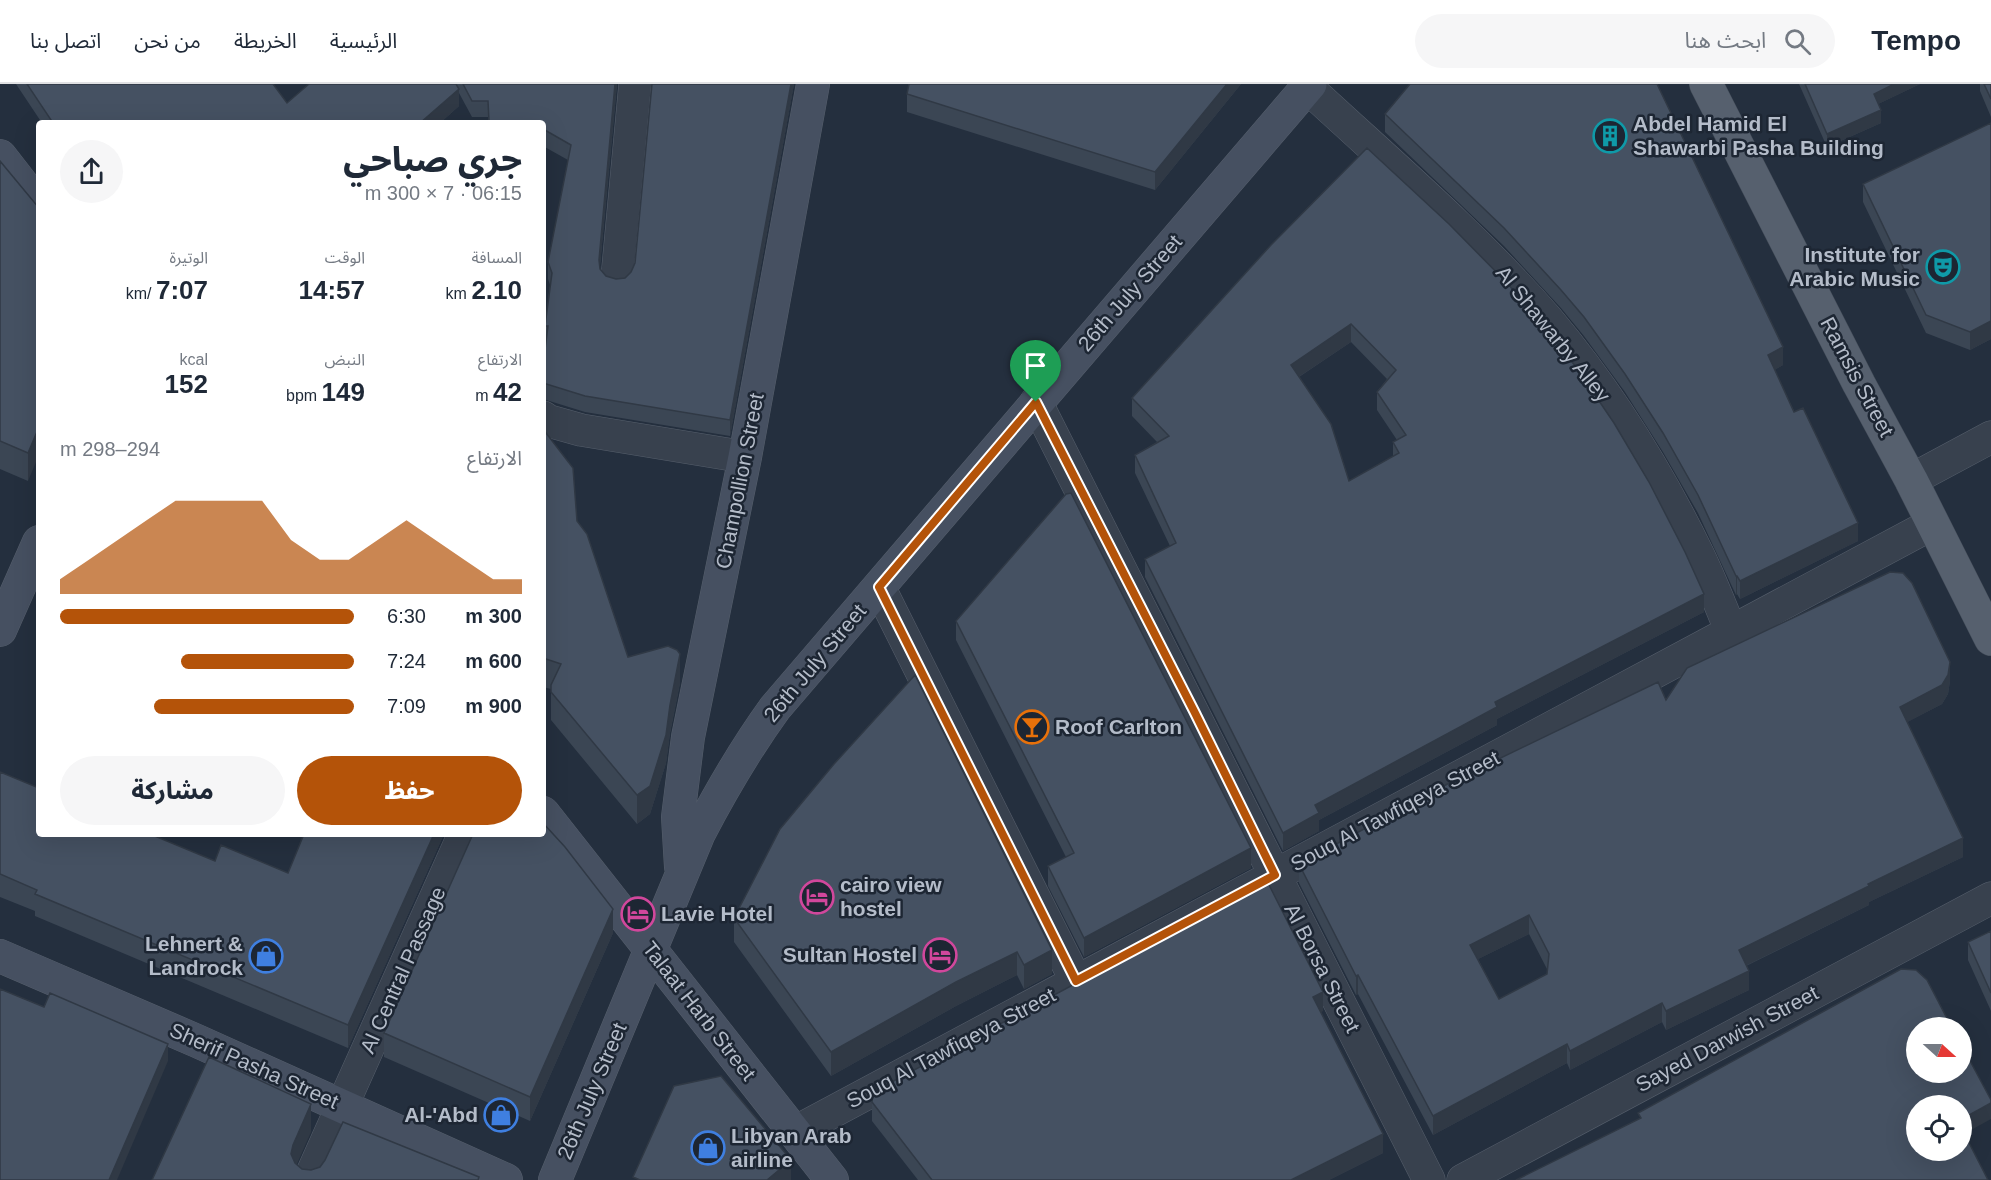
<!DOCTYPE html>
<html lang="ar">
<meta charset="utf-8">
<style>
:root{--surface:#fff;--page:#f6f6f7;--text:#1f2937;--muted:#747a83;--line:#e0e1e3;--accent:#b45309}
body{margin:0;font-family:Helvetica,"Noto Sans Arabic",sans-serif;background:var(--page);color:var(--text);direction:rtl;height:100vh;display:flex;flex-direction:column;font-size:22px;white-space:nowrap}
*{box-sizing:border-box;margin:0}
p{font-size:20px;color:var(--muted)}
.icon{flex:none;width:33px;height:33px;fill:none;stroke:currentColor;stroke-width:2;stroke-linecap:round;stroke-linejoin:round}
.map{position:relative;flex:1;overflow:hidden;direction:ltr}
.details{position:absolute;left:36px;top:36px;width:510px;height:717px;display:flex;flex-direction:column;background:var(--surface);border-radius:6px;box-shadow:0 6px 24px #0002;direction:rtl}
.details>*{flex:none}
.needle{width:39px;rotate:111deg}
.fabs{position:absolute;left:1906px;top:933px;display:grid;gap:12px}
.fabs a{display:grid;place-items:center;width:66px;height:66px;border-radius:50%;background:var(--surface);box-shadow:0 6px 24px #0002;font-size:30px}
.pin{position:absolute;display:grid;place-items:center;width:51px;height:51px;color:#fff;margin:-62px -26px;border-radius:50% 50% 50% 0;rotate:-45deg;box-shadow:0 0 6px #0007}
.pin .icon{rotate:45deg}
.round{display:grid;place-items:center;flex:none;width:63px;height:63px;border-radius:32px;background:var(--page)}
.headline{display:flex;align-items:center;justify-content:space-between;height:102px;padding:0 24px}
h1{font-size:33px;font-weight:800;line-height:45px}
.stats{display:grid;grid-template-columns:repeat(3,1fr);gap:9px;height:102px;padding:6px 24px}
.stats div{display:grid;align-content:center}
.stats b{font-size:26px;font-weight:800}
.stats small{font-size:16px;font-weight:400}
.stats p{font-size:16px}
.chart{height:168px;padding:12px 24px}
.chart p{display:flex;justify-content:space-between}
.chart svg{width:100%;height:108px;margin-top:6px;fill:var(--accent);opacity:.7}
.action{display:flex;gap:12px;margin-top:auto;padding:12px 24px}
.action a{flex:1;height:69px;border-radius:36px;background:var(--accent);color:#fff;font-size:24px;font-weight:800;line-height:69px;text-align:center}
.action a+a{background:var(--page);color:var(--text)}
ul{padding:0 24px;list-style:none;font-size:20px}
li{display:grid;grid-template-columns:96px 72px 1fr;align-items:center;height:45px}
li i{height:15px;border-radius:8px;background:var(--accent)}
header{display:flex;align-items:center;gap:36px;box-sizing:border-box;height:84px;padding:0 30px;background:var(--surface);border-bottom:2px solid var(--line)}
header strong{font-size:28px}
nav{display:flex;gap:33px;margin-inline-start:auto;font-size:21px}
.search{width:420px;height:54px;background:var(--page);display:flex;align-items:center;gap:15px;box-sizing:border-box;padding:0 21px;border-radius:33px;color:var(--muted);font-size:22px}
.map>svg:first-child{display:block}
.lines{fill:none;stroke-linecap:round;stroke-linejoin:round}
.street-casing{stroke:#565f6c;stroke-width:33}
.secondary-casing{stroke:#565f6c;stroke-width:34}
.primary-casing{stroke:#414a57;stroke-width:34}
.street{stroke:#38414e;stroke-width:32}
.secondary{stroke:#465061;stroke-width:33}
.primary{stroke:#56606e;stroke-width:33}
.wall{fill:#3b4654;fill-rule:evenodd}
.shaded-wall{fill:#303945}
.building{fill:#455162;stroke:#303945;stroke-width:1.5;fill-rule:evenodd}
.route-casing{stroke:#fff;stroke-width:12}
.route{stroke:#b45309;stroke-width:8}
.labels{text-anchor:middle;stroke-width:5;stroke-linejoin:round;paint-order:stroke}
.poi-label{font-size:21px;font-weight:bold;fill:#b4bcc9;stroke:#1d2633;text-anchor:start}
.street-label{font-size:21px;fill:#b4bcc9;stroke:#1d2633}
</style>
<header>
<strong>Tempo</strong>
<div class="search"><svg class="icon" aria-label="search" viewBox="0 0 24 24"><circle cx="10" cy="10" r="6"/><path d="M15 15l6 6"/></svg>ابحث هنا</div>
<nav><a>الرئيسية</a><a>الخريطة</a><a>من نحن</a><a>اتصل بنا</a></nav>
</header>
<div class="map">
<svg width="1991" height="1096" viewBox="0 0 1991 1096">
<rect width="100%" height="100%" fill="#242f3e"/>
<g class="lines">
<defs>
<path id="street" d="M1307,3C1389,79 1475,152 1548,236C1607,306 1657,386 1697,468C1710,494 1720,521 1731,547
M617,194L635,0
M1036,318L1429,1096
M543,333L549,337L581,346L745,373
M1911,396L1991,353
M879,503L1076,897
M795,1048L1932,440
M309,1096L464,750
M1463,1096L1991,814"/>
<path id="secondary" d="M0,72L39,122
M0,546L39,458
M543,729L832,1096
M681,783L678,733L688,653L745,373L813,0
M0,872L197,957L506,1096
M555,1096L699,749C722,705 746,664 775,624L1310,0"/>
<path id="primary" d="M1706,0L1859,300L1911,396L1991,555"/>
</defs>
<use href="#street" class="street-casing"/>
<use href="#secondary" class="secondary-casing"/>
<use href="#primary" class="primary-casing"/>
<use href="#street" class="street"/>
<use href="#secondary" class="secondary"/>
<use href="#primary" class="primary"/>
</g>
<path class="wall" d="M16,0H273L287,19L309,0H617L600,182V185L606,192L616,195L625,194L631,188L794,0L730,352L585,328L543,315V281L546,258H545V242L550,201L548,195V178L568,76L543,62V39H488V33H472L459,9V22L440,39H42Z
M1241,0L1155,106L907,28V10Z
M1799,0H1920L1878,20L1881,39L1827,63Z
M1980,0H1991V33L1980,7Z
M1385,30L1783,281L1774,286L1858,457L1740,515L1737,510L1736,511L1698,429L1663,368L1625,308L1584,252L1561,224L1504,162L1385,48Z
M1991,39V255L1970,266L1926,249L1863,118V100Z
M0,77L39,124L28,397L0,385Z
M1271,161L1704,528L1497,635V641L1319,736V747L1283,767L1145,493V475L1170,462L1135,389V371L1157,358L1132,332V314ZM1351,258L1387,295L1377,308V326L1397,356L1393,358V373L1349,397L1299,293Z
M543,345L628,573L680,599L670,649L666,679L650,730L637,740L551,636V605L543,603Z
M956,537L1251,784L1084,873L1048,802V782L1066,773L956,556Z
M1950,597L1948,610L1942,620L1907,638L1963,773L1869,818V821L1746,882L1749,906L1666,946L1662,938L1570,986L1567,979L1433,1051L1358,910L1356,911L1299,799V780L1666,616ZM1529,850L1547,885V890L1499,915L1478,875Z
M834,680L1052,890L1024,905L1017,891L956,922L831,992L734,858V834Z
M0,688L215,777L288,789L444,750L348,964L35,832V827L0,813Z
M1991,847V927L1968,876V858Z
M613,849L530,1037L384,973V949Z
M1323,927L1321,928L1383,1069L1329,1096H918L872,1037V1018Z"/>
<path class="shaded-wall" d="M615,0H617L599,192V176Z
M791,0H794L730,352V336Z
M1227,0H1241L1155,106V88Z
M1894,0H1920L1874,22V10Z
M459,5V22L440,39H420Z
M1881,26V39L1827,63V50Z
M1991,237V255L1970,266V248Z
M1351,240V258L1291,298V281Z
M1783,263V281L1768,290V271Z
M39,343V371L28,397V369Z
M1858,439V457L1740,515V497Z
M1736,492H1737V510L1736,511Z
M1704,510V528L1497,635V641L1319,736V747L1283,767V749L1315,721L1495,618Z
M680,570V599L670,649L666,679L650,730L637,740V711L670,621Z
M1950,578V597L1948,610L1942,620L1900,642V623Z
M434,750H444L348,964V941Z
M1963,754V773L1869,818V821L1739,885V866L1868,800Z
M1251,764V784L1084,873V854Z
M613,825V849L530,1037V1013Z
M1529,831V850L1470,879V861Z
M1052,866V890L1024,905V881Z
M1017,868V891L956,922L831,992V968L956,898Z
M1749,887V906L1666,946V927Z
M1358,891V910L1356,911V892Z
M1323,908V927L1313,932V913Z
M1662,919V938L1570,986V967Z
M168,960V977L117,1096H109Z
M1567,960V979L1433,1051V1032Z
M1991,1019V1035L1962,1051V1035Z
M311,1020V1048L293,1089L291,1070L293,1061Z
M1383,1050V1069L1329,1096H1291Z
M791,1076V1096H767Z"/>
<path class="building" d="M27,0H273L287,19L309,0H456L459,5L420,39H53Z
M463,0H615L599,176L600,185L606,192L616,195L625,194L631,188L635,179L652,0H791L730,336L585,312L543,299V281L548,242H545L552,189L548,178L571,61L543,45V39H506L489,37L488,17H472Z
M909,0H1227L1155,88L907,10Z
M1410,0H1657L1783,263L1768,271L1794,328L1803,324L1858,439L1740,497L1737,492H1736L1698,411L1663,349L1625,290L1584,233L1561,206L1504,144L1385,30Z
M1805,0H1894L1874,10L1881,26L1827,50Z
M1984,0H1991V15Z
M1991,39V237L1970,248L1926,231L1863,100Z
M1367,64L1449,140L1507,199L1534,230L1576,283L1614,339L1649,398L1685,468L1704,510L1495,618L1497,623L1315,721L1319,729L1283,749L1145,475L1176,459L1135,371L1169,352L1132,314L1271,161ZM1351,240L1396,286L1377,308L1406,351L1393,358L1399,369L1349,397L1331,340L1291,281Z
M0,77L39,124V343L28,369L0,357Z
M543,345L573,384L577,437L587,450L628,573L668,562L677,566L680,570L670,621L666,651L650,702L637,711L551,608V601L561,580L543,574Z
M1071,409L1251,764L1084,854L1048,782L1074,769L956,537L1066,410Z
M1890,488L1903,489L1912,499L1950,578L1948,591L1942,601L1900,623L1963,754L1868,800L1869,802L1739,866L1749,887L1666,927L1662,919L1570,967L1567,960L1433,1032L1358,891L1356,892L1299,780L1453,697L1658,598L1666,616L1687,584ZM1529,831L1549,870L1547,890L1499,915L1470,861Z
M915,591L1052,866L1024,881L1017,868L956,898L831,968L734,834L780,745L834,680Z
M0,688L39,704V750H150L215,777L221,761L288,789L304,750H434L348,941L35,810L37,806L0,790Z
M543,739L565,763L613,825L530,1013L384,949L473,750H543Z
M1267,797L1323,908L1313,913L1383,1050L1291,1096H932L872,1018L873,1008Z
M1991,847V909L1968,858Z
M1901,885L1916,886L1927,896L1952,944H1917V988H1962V962L1991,1016V1019L1962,1035V1022H1917V1066H1962V1045L1988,1096H1516L1641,1034L1638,1029Z
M0,905L44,923L50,909L168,960L109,1096H0Z
M209,973L311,1020L293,1061L291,1070L295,1079L302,1085L311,1086L320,1083L325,1076L343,1038L479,1093L478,1096H152Z
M721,992L791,1076L767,1096H640L633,1093L674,1002Z"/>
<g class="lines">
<defs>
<path id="route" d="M1036,318L1194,627L1275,791L1076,897L879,503Z"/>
</defs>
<use href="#route" class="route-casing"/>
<use href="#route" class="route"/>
</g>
<defs>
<symbol id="building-ring" viewBox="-11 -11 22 22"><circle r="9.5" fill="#1d2633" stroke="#0f9aa8" stroke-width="1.5"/><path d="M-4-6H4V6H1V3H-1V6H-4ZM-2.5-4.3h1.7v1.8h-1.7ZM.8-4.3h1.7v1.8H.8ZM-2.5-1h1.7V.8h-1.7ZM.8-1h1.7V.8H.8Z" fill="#0f9aa8"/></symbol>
<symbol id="theatre-ring" viewBox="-11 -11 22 22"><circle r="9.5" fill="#1d2633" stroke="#0f9aa8" stroke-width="1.5"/><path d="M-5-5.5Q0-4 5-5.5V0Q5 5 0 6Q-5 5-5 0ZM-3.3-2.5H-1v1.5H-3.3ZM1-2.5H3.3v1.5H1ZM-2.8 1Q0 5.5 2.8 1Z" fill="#0f9aa8"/></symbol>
<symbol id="bar-ring" viewBox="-11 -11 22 22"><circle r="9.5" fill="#1d2633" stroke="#e8710a" stroke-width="1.5"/><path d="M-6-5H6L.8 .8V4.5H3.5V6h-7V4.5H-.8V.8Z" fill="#e8710a"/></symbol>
<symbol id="hotel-ring" viewBox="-11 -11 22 22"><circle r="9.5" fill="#1d2633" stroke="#d1479c" stroke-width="1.5"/><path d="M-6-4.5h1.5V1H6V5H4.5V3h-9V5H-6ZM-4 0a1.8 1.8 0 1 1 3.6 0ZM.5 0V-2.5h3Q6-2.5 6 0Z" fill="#d1479c"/></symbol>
<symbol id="shop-ring" viewBox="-11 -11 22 22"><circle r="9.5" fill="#1d2633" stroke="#3f7fe0" stroke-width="1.5"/><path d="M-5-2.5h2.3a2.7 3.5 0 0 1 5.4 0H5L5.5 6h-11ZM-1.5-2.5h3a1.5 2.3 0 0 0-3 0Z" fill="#3f7fe0"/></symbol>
</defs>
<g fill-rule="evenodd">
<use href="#building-ring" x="1591" y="33" width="38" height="38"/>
<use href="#theatre-ring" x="1924" y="164" width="38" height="38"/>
<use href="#bar-ring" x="1013" y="624" width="38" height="38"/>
<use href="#hotel-ring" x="798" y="794" width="38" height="38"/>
<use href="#hotel-ring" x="619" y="811" width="38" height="38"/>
<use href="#hotel-ring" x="921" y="852" width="38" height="38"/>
<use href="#shop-ring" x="247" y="853" width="38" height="38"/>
<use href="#shop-ring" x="482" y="1012" width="38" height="38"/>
<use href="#shop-ring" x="689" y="1045" width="38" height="38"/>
</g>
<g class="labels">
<g class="poi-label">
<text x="1633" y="47">Abdel Hamid El<tspan x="1633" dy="24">Shawarbi Pasha Building</tspan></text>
<text x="1920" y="178" text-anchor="end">Institute for<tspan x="1920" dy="24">Arabic Music</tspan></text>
<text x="1055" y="650">Roof Carlton</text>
<text x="840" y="808">cairo view<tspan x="840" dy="24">hostel</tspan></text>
<text x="661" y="837">Lavie Hotel</text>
<text x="243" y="867" text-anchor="end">Lehnert &amp;<tspan x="243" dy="24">Landrock</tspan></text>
<text x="917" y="878" text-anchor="end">Sultan Hostel</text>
<text x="478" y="1038" text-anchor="end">Al-'Abd</text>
<text x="731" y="1059">Libyan Arab<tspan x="731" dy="24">airline</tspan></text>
</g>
<g class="street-label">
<text transform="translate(1130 209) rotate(-49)" y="7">26th July Street</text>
<text transform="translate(1553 250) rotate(51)" y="7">Al Shawarby Alley</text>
<text transform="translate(1857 293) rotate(62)" y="7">Ramsis Street</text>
<text transform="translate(740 397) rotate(-79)" y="7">Champollion Street</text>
<text transform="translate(815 579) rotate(-50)" y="7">26th July Street</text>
<text transform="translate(1395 727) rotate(-28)" y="7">Souq Al Tawfiqeya Street</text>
<text transform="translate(1322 884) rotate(63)" y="7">Al Borsa Street</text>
<text transform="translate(403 886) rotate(-66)" y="7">Al Central Passage</text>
<text transform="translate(699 927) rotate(52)" y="7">Talaat Harb Street</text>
<text transform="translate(1727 955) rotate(-28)" y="7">Sayed Darwish Street</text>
<text transform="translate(951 964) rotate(-28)" y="7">Souq Al Tawfiqeya Street</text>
<text transform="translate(254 982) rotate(24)" y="7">Sherif Pasha Street</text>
<text transform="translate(592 1007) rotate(-67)" y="7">26th July Street</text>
</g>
</g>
</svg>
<div class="fabs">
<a><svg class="needle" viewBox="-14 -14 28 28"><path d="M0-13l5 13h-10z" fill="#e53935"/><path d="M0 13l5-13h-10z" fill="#747a83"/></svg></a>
<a><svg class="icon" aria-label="locate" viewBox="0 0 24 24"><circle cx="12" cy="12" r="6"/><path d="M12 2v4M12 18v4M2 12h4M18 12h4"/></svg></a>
</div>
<div class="pin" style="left:1036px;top:318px;background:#1e9e55"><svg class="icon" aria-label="arrive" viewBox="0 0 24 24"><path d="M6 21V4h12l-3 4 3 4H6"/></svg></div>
<section class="details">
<div class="headline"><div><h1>جري صباحي</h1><p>06:15 · 7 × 300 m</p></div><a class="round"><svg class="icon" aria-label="share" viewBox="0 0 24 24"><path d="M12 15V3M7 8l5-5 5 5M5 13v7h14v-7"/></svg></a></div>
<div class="stats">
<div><p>المسافة</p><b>2.10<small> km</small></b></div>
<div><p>الوقت</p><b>14:57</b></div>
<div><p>الوتيرة</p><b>7:07<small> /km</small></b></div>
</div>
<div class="stats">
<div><p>الارتفاع</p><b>42<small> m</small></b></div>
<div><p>النبض</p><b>149<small> bpm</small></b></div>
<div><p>kcal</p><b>152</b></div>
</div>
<div class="chart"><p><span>الارتفاع</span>294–298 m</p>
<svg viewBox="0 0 160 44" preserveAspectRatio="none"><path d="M0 44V38L10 30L20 22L30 14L40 6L50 6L60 6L70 6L80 22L90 30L100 30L110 22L120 14L130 22L140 30L150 38L160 38V44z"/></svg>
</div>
<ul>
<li><b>300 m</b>6:30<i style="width:100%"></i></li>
<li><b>600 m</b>7:24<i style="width:59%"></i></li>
<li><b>900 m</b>7:09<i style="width:68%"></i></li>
</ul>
<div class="action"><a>حفظ</a><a>مشاركة</a></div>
</section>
</div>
